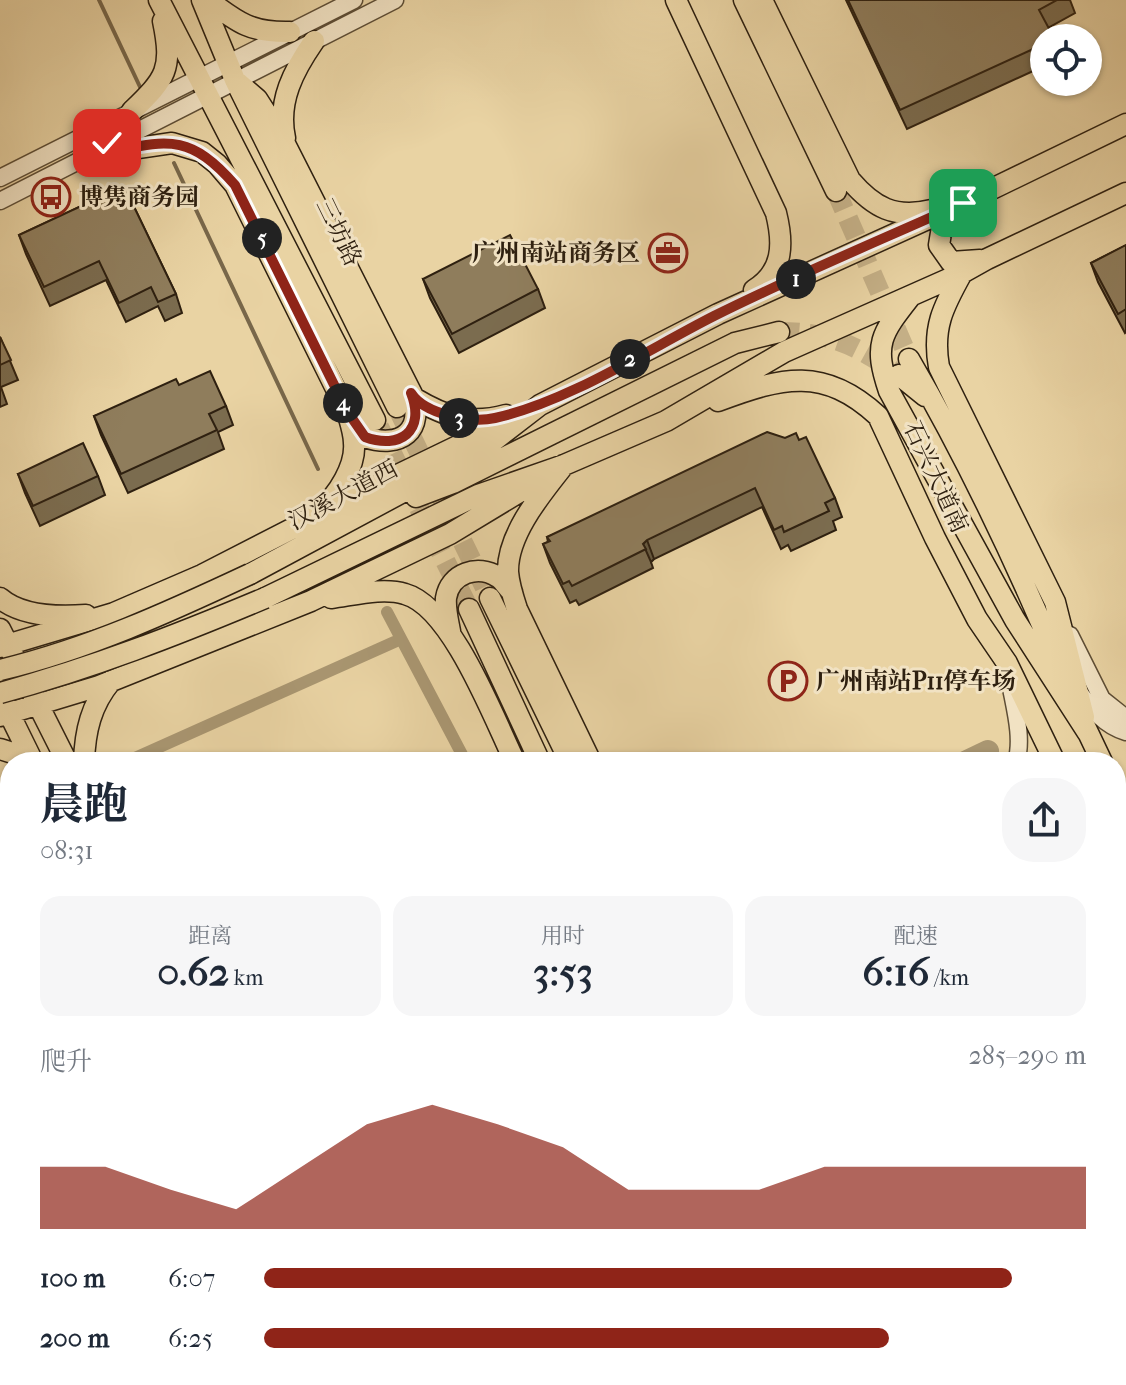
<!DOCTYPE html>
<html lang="zh">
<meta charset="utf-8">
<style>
:root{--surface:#fff;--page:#f6f6f7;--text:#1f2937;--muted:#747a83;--accent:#8f2418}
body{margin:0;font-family:"IM FELL French Canon","Noto Serif SC",serif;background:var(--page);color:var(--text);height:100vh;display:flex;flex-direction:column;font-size:30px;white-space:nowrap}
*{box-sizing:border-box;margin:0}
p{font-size:26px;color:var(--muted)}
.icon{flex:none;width:44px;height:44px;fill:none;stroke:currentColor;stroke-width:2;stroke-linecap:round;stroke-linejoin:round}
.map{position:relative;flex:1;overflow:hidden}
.side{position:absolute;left:0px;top:752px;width:1126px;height:634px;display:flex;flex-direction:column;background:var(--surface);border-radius:32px 32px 0 0;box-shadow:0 2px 6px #0004}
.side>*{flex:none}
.controls{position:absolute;left:1030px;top:24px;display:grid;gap:16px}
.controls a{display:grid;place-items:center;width:72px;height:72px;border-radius:50%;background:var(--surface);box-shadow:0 2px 6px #0004;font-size:40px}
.pin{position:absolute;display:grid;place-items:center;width:68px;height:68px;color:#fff;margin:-34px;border-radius:16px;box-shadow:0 4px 12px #0006}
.km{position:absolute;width:40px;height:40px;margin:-20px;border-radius:50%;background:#222;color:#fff;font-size:22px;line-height:40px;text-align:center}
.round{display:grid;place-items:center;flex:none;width:84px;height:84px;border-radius:32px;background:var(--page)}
.summary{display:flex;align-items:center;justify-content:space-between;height:136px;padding:0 40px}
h1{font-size:44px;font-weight:700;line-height:60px}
.metrics{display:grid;grid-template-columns:repeat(3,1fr);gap:12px;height:136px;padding:8px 40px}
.metrics div{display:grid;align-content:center;border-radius:20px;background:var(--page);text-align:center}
.metrics b{font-size:40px;font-weight:700}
.metrics small{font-size:22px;font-weight:400}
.metrics p{font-size:22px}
.chart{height:224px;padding:16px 40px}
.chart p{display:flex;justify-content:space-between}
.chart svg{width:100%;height:144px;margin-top:8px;fill:var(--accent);opacity:.7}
ul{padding:0 40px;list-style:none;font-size:26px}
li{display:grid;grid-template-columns:128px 96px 1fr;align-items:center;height:60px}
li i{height:20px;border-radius:10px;background:var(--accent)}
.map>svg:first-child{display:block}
.green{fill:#c9b58a;stroke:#7c6a4d;stroke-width:2}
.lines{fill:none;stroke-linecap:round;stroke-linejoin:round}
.stream{stroke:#78674a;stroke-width:4}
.canal{stroke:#a99671;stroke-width:12}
.river{stroke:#a99671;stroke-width:22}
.major-tunnel{stroke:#c4af86;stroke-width:20;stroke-dasharray:20 10;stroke-linecap:butt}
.minor-casing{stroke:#5d4d35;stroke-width:19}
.major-casing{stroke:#2e2010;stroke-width:23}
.highway-casing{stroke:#2e2010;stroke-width:27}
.minor{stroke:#f1e2c3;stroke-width:16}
.major{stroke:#e9d3a3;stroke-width:20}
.highway{stroke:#e9d3a3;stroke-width:24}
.major-bridge-casing{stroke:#2e2010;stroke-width:23;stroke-linecap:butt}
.major-bridge{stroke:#e9d3a3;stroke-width:20}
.wall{fill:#7b6c4f;stroke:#2e2010;stroke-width:2}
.shaded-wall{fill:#645840;stroke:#2e2010;stroke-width:2}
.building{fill:#8f7d5c;stroke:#2e2010;stroke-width:2}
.route-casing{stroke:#fff;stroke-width:16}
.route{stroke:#8f2418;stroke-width:10}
.labels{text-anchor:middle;stroke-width:6;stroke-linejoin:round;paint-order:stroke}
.poi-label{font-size:24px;font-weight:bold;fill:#2e2010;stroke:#f1e2c3;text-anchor:start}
.street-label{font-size:24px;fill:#2e2010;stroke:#f1e2c3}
</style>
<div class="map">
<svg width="1126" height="1385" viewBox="0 0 1126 1385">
<rect width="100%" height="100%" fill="#e9d3a3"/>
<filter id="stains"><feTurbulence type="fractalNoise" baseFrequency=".0025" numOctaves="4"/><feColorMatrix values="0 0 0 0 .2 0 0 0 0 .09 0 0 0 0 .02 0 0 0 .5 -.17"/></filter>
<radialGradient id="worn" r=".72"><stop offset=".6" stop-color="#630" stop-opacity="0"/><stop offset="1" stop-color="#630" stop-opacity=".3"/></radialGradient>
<path class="green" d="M10,1007V1170L0,1150V1012Z
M1116,1039L1126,1058V1143L1116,1148Z
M10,1230V1376H91L96,1385H0V1234Z
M114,1376H289L273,1385H119Z
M394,1376H566L570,1385H399Z"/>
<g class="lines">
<path class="stream" d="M99,0L141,89
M174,163L318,469"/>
<path class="canal" d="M387,612L466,762
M126,762L401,639
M0,809L10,804"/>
<path class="river" d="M965,762L988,751"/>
<path class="major-tunnel" d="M836,191L909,359
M779,332C826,332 855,344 893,371
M397,407L490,598
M379,427L469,609"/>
<defs>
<path id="minor" d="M0,178L354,0
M0,201L395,0
M1070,635L1102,699L1126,718
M1009,677C1013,703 1024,737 1016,762
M1080,693C1092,710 1105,726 1126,732
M822,1376L827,1385
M900,1376L904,1385"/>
<path id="major" d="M159,0L375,420
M202,0L235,80L397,407
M208,0C238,23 252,33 290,32
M676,0L776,213C784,245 783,272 754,290
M744,0L836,191
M762,0L850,180C874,208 895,219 932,210
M235,80L257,99L282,138L414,398C446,417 469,425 506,415
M132,111C166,78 173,70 163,21
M285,138C277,101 294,70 314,41
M97,154L172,143L202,152L217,164L235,185L347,411C350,422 354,433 354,443C356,466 338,495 320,510
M961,206L941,233L939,245L951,262L980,260
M962,273C943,307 932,328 939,367L1055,602L1084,717
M910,297C881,334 873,344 889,391L1015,620L1088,733
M909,359C968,460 1018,566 1063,674
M899,375L925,396
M718,401C782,377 824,366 878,416L935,538L977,619L1007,663L1055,762
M352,418L365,437C400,449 426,431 411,393
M564,465C542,493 507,534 508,572C509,585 513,597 517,609L591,762
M416,497L453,483L735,343L779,332
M250,574L483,449L540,405L718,314L963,203L1126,124
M0,598C22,617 59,617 86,615
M265,598L478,495L564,465L666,421L784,352L962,273L987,259L1126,193
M331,598C354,595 383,587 405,594C452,607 494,719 515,762
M490,598L570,762
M469,609L540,762
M0,629L67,762
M450,631C448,620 445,609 446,598C450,573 478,564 498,577C503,580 507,587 512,592
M0,647L114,613L202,575L385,481L501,425
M5,705L33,762
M0,716L99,686L311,601L450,534L526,488
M1083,722L1102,762
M0,749L16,754L24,762
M84,762C85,731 91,705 111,681
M1116,790L1126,811
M1116,885L1126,904
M327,1376L332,1385
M368,1376L373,1385
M842,1376L846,1385
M875,1376L880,1385"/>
<path id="highway" d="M0,891L10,900"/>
</defs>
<use href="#minor" class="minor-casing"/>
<use href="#major" class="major-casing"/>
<use href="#highway" class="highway-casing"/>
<use href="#minor" class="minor"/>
<use href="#major" class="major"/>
<use href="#highway" class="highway"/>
<defs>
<path id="major-bridge" d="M0,670C88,649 169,612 250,574
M0,693C92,668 177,635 265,598"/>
</defs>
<use href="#major-bridge" class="major-bridge-casing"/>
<use href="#major-bridge" class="major-bridge"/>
</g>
<path class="wall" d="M846,0H1070L1075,13L1048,28L1044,38V66L907,129Z
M124,186L176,294L182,313L165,321L158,306L126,322L106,280L50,306L26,254L19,235Z
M1126,245V332L1125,333L1098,282L1091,263Z
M423,279L538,289L545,308L459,353L430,298Z
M0,337L18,380L1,387L7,404L0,407Z
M179,385L226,406L233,425L218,432L224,449L128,493L101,435L94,416Z
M785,438L799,440L835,498L842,517L833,521L836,530L791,551L788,545L781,549L762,507L654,559L651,562L653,568L579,605L576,600L570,603L550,563L543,544L548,542L547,537Z
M18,474L98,476L105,495L40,526L25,493Z
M10,841V881L6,878L0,862V857Z"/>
<path class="shaded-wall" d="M647,540L654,559L651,562L643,544Z
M2,896L9,915L0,927V898Z"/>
<path class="building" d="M848,0H1057L1039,10L1054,38H1044V44L900,110Z
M124,186L176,294L158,302L151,287L119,303L99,261L44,287L19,235Z
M510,235L538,289L452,334L423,279Z
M1126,245V309L1118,314L1091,263Z
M0,337L11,360L0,365Z
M210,371L226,406L209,414L217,430L121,474L94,416L176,379L179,385Z
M767,432L785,438L796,433L799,440L806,437L835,498L825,503L829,511L784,532L782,526L774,530L755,488L647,540L643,544L646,549L572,586L569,581L563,584L543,544L550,541L547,537Z
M83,443L98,476L33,506L18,474Z
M10,841V869L0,860V857Z"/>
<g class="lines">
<defs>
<path id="route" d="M107,143L97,154C164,142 186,129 235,185L347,411L365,437C400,450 426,431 411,393C425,415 472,423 495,418C568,402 647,350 714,316C796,275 881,240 963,203"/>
</defs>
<use href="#route" class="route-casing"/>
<use href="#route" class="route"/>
</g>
<defs>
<symbol id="bus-ring" viewBox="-11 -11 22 22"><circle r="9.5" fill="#f1e2c3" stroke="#8f2418" stroke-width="1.5"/><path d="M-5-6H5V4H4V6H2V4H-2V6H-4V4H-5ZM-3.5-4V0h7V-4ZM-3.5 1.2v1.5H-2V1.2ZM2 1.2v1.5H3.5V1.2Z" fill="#8f2418"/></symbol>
<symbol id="office-ring" viewBox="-11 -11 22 22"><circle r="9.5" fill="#f1e2c3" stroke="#8f2418" stroke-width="1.5"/><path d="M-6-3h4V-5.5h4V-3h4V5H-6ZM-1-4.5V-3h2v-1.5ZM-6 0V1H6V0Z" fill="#8f2418"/></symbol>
<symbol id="parking-ring" viewBox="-11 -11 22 22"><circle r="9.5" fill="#f1e2c3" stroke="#8f2418" stroke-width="1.5"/><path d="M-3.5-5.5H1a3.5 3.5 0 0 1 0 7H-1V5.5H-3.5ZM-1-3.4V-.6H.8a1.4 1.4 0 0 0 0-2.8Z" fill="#8f2418"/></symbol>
</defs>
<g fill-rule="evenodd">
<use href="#bus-ring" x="29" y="175" width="44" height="44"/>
<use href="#office-ring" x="646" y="231" width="44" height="44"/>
<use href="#parking-ring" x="766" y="659" width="44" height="44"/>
</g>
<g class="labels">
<g class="poi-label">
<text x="79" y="205">博隽商务园</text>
<text x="640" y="261" text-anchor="end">广州南站商务区</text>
<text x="816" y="689">广州南站P11停车场</text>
</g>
<g class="street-label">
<text transform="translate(339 232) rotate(64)" y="8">三坊路</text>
<text transform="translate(936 477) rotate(65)" y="8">石兴大道南</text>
<text transform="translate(343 495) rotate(-28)" y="8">汉溪大道西</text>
</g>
</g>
<rect width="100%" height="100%" filter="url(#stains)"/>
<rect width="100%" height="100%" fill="url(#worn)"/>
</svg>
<div class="controls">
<a><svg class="icon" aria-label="locate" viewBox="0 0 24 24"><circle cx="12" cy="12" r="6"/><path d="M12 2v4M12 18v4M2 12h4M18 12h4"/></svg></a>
</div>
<div class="pin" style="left:963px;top:203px;background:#1e9e55"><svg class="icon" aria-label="arrive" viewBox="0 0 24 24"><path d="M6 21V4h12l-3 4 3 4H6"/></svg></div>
<div class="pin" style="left:107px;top:143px;background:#d93025"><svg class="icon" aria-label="check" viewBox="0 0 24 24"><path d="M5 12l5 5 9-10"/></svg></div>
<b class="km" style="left:796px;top:279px">1</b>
<b class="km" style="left:630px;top:359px">2</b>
<b class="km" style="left:459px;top:418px">3</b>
<b class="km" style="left:343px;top:403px">4</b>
<b class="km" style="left:262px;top:238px">5</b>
<section class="side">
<div class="summary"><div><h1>晨跑</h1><p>08:31</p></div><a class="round"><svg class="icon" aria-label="share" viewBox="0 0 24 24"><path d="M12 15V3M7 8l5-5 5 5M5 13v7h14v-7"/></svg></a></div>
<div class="metrics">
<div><p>距离</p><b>0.62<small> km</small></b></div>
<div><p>用时</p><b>3:53</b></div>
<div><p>配速</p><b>6:16<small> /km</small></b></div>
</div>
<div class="chart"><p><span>爬升</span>285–290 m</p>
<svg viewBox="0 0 160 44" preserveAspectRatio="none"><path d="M0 44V25L10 25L20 32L30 38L40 25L50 12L60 6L70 12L80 19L90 32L100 32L110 32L120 25L130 25L140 25L150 25L160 25V44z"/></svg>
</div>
<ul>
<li><b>100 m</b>6:07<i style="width:91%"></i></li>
<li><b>200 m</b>6:25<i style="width:76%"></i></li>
</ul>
</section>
</div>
